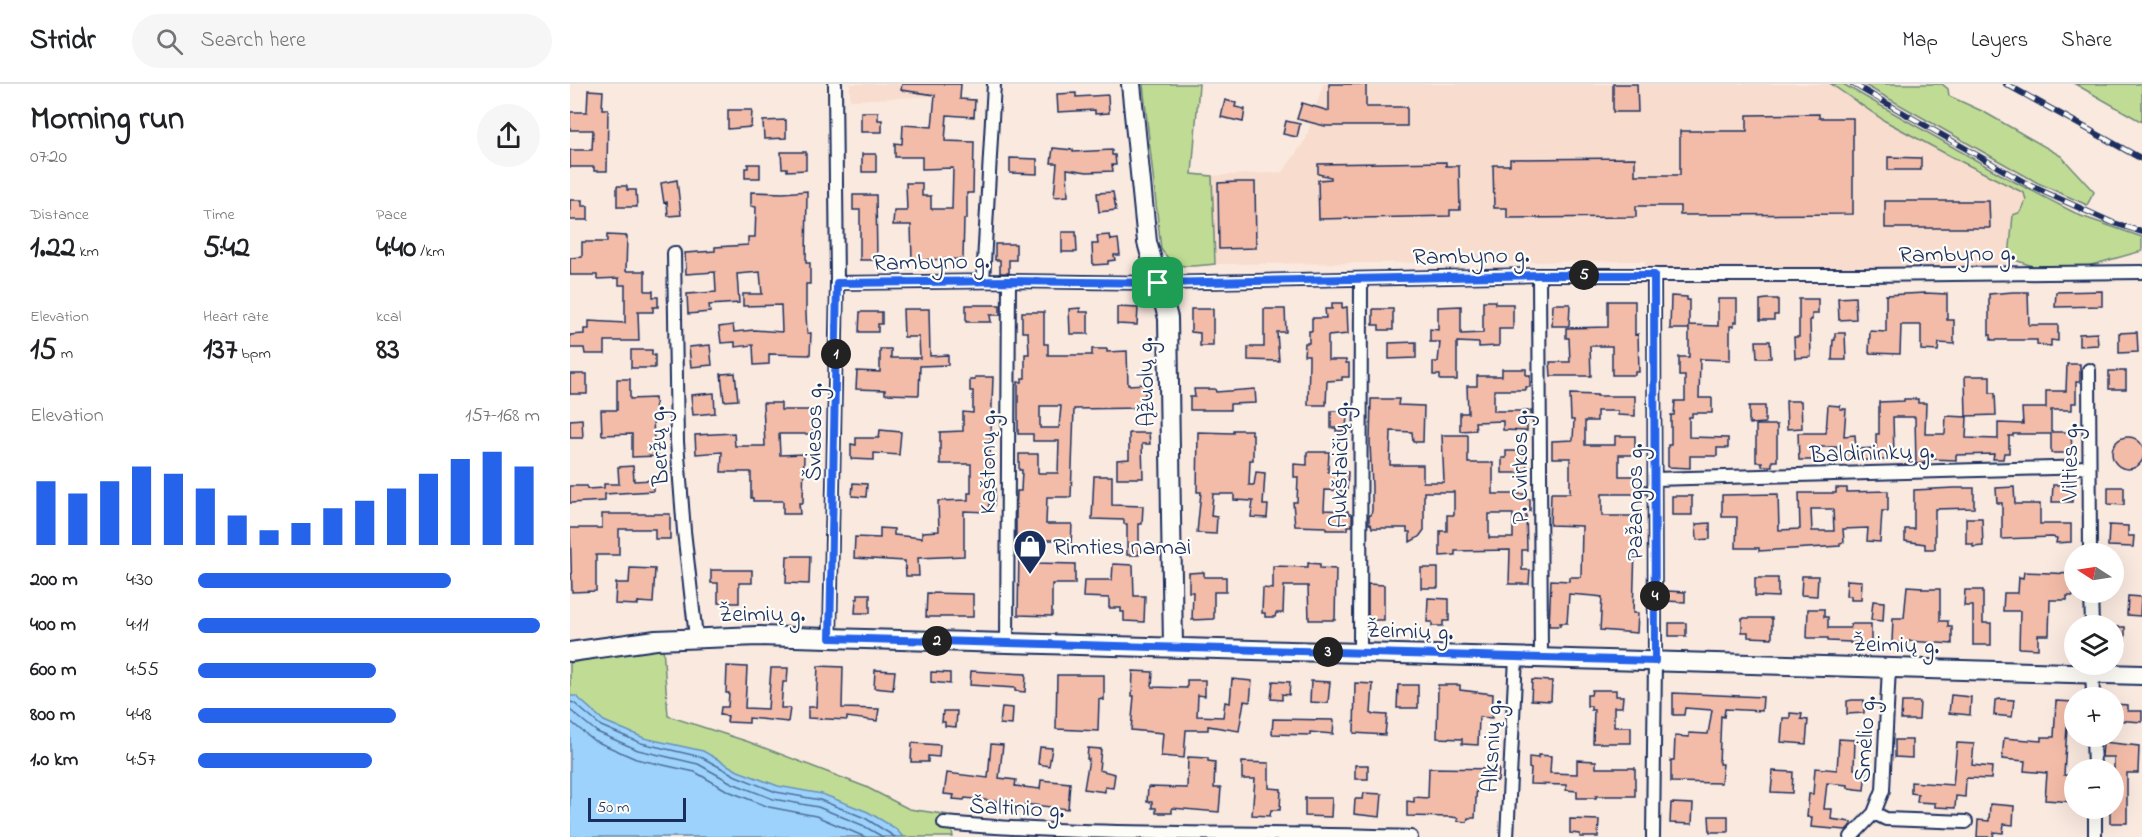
<!DOCTYPE html>
<meta charset="utf-8">
<style>
:root{--surface:#fff;--page:#f6f6f6;--text:#202124;--muted:#757577;--line:#e0e0e0;--accent:#2563eb}
body{margin:0;font-family:"Indie Flower",sans-serif;background:var(--page);color:var(--text);height:100vh;display:flex;flex-direction:column;font-size:22px;white-space:nowrap}
*{box-sizing:border-box;margin:0}
p{font-size:20px;color:var(--muted)}
.icon{flex:none;width:33px;height:33px;fill:none;stroke:currentColor;stroke-width:2;stroke-linecap:round;stroke-linejoin:round}
.map{position:relative;flex:1;overflow:hidden}
.sheet{display:flex;flex-direction:column;background:var(--surface);width:570px}
.sheet>*{flex:none}
.needle{width:39px;rotate:282deg}
.fabs{position:absolute;left:1494px;top:459px;display:grid;gap:12px}
.fabs a{display:grid;place-items:center;width:60px;height:60px;border-radius:50%;background:var(--surface);box-shadow:0 6px 24px #0002;font-size:30px}
.scale{position:absolute;left:18px;bottom:15px;width:98px;box-sizing:border-box;padding-left:6px;border:3px solid #1b2f5e;border-top:0;font-size:16px;line-height:21px;white-space:nowrap;color:#1b2f5e;-webkit-text-stroke:4px #fdfcf7;paint-order:stroke}
.pin{position:absolute;display:grid;place-items:center;width:51px;height:51px;color:#fff;margin:-26px;border-radius:12px;box-shadow:0 3px 9px #0006}
.km{position:absolute;width:30px;height:30px;margin:-15px;border-radius:50%;background:#222;color:#fff;font-size:16px;line-height:30px;text-align:center}
.round{display:grid;place-items:center;flex:none;width:63px;height:63px;border-radius:32px;background:var(--page)}
.summary{display:flex;align-items:center;justify-content:space-between;height:102px;padding:0 30px}
h1{font-size:33px;font-weight:700;line-height:45px}
.metrics{display:grid;grid-template-columns:repeat(3,1fr);gap:9px;height:102px;padding:6px 30px}
.metrics div{display:grid;align-content:center}
.metrics b{font-size:30px;font-weight:700}
.metrics small{font-size:16px;font-weight:400}
.metrics p{font-size:16px}
.chart{height:168px;padding:12px 30px}
.chart p{display:flex;justify-content:space-between}
.chart svg{width:100%;height:108px;margin-top:6px;stroke:var(--accent);stroke-width:6}
ul{padding:0 30px;list-style:none;font-size:20px}
li{display:grid;grid-template-columns:96px 72px 1fr;align-items:center;height:45px}
li i{height:15px;border-radius:8px;background:var(--accent)}
header{display:flex;align-items:center;gap:36px;box-sizing:border-box;height:84px;padding:0 30px;background:var(--surface);border-bottom:2px solid var(--line)}
header strong{font-size:28px}
nav{display:flex;gap:33px;margin-inline-start:auto;font-size:21px}
.search{width:420px;height:54px;background:var(--page);display:flex;align-items:center;gap:15px;box-sizing:border-box;padding:0 21px;border-radius:33px;color:var(--muted);font-size:22px}
main{display:flex;flex:1;min-height:0}
.map>svg:first-child{display:block}
.built{fill:#f8dcce}
.green{fill:#c0dc94;stroke:#6e8679;stroke-width:1.5}
.water{fill:#9cd2fb;stroke:#6891bc;stroke-width:1.5}
.lines{fill:none;stroke-linecap:round;stroke-linejoin:round}
.shore{stroke:#4f709d;stroke-width:1.5}
.building{fill:#f3bca8;stroke:#1b2f5e;stroke-width:1.5;fill-rule:evenodd}
.minor-casing{stroke:#1b2f5e;stroke-width:16}
.primary-casing{stroke:#1b2f5e;stroke-width:22}
.minor{stroke:#fdfcf7;stroke-width:12}
.primary{stroke:#fdfcf7;stroke-width:18}
.rail-casing{stroke:#1b2f5e;stroke-width:6}
.rail{stroke:#fdfcf7;stroke-width:4;stroke-dasharray:11;stroke-linecap:butt}
.route-casing{stroke:#fff;stroke-width:12}
.route{stroke:#2563eb;stroke-width:8}
.labels{text-anchor:middle;stroke-width:4.5;stroke-linejoin:round;paint-order:stroke}
.street-label{font-size:24px;fill:#1b2f5e;stroke:#fdfcf7}
.poi-label{font-size:24px;fill:#1b2f5e;stroke:#fdfcf7;text-anchor:start}
</style>
<header>
<strong>Stridr</strong>
<div class="search"><svg class="icon" aria-label="search" viewBox="0 0 24 24"><circle cx="10" cy="10" r="6"/><path d="M15 15l6 6"/></svg>Search here</div>
<nav><a>Map</a><a>Layers</a><a>Share</a></nav>
</header>
<main>
<section class="sheet">
<div class="summary"><div><h1>Morning run</h1><p>07:20</p></div><a class="round"><svg class="icon" aria-label="share" viewBox="0 0 24 24"><path d="M12 15V3M7 8l5-5 5 5M5 13v7h14v-7"/></svg></a></div>
<div class="metrics">
<div><p>Distance</p><b>1.22<small> km</small></b></div>
<div><p>Time</p><b>5:42</b></div>
<div><p>Pace</p><b>4:40<small> /km</small></b></div>
</div>
<div class="metrics">
<div><p>Elevation</p><b>15<small> m</small></b></div>
<div><p>Heart rate</p><b>137<small> bpm</small></b></div>
<div><p>kcal</p><b>83</b></div>
</div>
<div class="chart"><p><span>Elevation</span>157–168 m</p>
<svg viewBox="0 0 160 44" preserveAspectRatio="none"><path d="M5 44V18M15 44V23M25 44V18M35 44V12M45 44V15M55 44V21M65 44V32M75 44V38M85 44V35M95 44V29M105 44V26M115 44V21M125 44V15M135 44V9M145 44V6M155 44V12"/></svg>
</div>
<ul>
<li><b>200 m</b>4:30<i style="width:74%"></i></li>
<li><b>400 m</b>4:11<i style="width:100%"></i></li>
<li><b>600 m</b>4:55<i style="width:52%"></i></li>
<li><b>800 m</b>4:48<i style="width:58%"></i></li>
<li><b>1.0 km</b>4:57<i style="width:51%"></i></li>
</ul>
</section>
<div class="map">
<svg width="1572" height="753" viewBox="0 0 1572 753">
<rect width="100%" height="100%" fill="#fae9df"/>
<filter id="ink" filterUnits="userSpaceOnUse"><feTurbulence type="fractalNoise" baseFrequency=".0167" numOctaves="2"/><feDisplacementMap in="SourceGraphic" scale="12" xChannelSelector="R" yChannelSelector="G"/><feConvolveMatrix kernelMatrix="1 2 1 2 8 2 1 2 1" color-interpolation-filters="sRGB"/></filter>
<g filter="url(#ink)">
<path class="built" d="M280,0H374L372,12L280,16Z
M753,0H1261L1315,37L1380,72L1454,109L1456,116L1451,128L1443,131L1439,184L1075,187V177L645,180L642,92L713,88L736,55Z"/>
<path class="green" d="M573,0H629L622,90L642,92L645,180C621,182 605,188 591,165Z
M1261,0H1273L1437,94L1511,132L1572,153V167L1518,182L1468,184L1439,174L1443,131L1451,128L1456,116L1454,109L1380,72L1315,37Z
M1293,0H1372L1378,5L1379,12L1414,28L1491,72L1524,108L1517,121L1468,99Z
M1505,0H1572V38Z
M93,563L98,632L179,658L296,703L339,725L379,731L383,753H0V579L47,569Z"/>
<path class="water" d="M0,612H6L34,637L74,654L133,667L168,687L208,702L252,710L298,728L325,744L333,753H0Z"/>
<g class="lines">
<path class="shore" d="M0,618L4,619L31,642L71,659L131,673L166,692L206,708L250,716L295,734L325,753
M0,626L27,648L68,666L128,680L162,699L203,715L248,723L292,741L313,753
M0,637L23,656L66,675L125,688L158,707L199,723L246,732L295,753"/>
</g>
<path class="building" d="M332,0H391L390,15L405,16L404,33L377,31L375,57L404,58L403,109H397V135H394L393,175L342,176L341,141H323L324,127H337L336,99H352V112H361V125H382L383,84L352,85V73H325V59L332,60L333,41L362,43L365,11L331,6Z
M759,0H796V23H837V42H755L727,35L732,19L759,27Z
M1043,0H1067L1068,28H1043Z
M18,6L33,7L32,25H38L37,87H24V83H0V66H22L23,46H0V28H17Z
M506,9V13L538,11L539,29L525,30V26L488,28L487,10Z
M655,16L666,19L665,23L675,25L673,38L651,33Z
M158,26H182L181,43L158,45Z
M291,28H308V36H312V48H291Z
M1249,30V34H1283V130L1110,131V122H1066V133L937,134V124H924L923,81H940V75L1065,74V91H1110V47H1177V31Z
M216,36V54L194,55L193,37Z
M716,37L730,40L727,53L713,50Z
M483,64L503,66V68L542,66V71H545L546,81H542L543,87L517,88L497,85L498,112L484,113L487,79H481Z
M211,68H236V86L217,87V84H212Z
M292,70H306V88H292Z
M1318,73L1351,74V86H1318Z
M440,74L467,75V90L440,89Z
M876,78V82H889L890,126H880V132L749,135L748,96L761,95V93L748,90V80Z
M178,80H190V94H175V84H178Z
M107,96L111,131L98,132L97,118L94,119L91,99Z
M667,98H685L686,164L649,165L648,99Z
M47,102H57V106H66L67,123H47Z
M237,107L236,179H240V200H236V229L237,249H241L240,271L199,270V280L184,281L183,261L165,263V258L151,259L149,243L163,241L164,248L184,246L212,248L211,221L173,222V210H192L190,188L167,190L169,219L139,221L140,228L118,230L117,210L146,208L145,188L116,190L115,169L145,167V163L178,161V153H185L186,123L181,122V108L213,109Z
M543,108L546,126L529,128L527,109Z
M283,111H306L307,176H290V126H283Z
M0,116H12V122H18V136H0Z
M1315,117H1419L1420,144H1315Z
M492,148H506L507,168H492Z
M37,151L57,152L56,187H75V207H83V213H88V223H83V228H68L69,257H35V270H15L14,264H0V251L14,250V245H19V237L55,239V201H49V194L27,195V191H0V174L12,173V158H37Z
M540,151L541,156L548,155L550,171H544L545,176L538,177V180L523,181L522,160H528L527,152Z
M425,160H446V176H439V189H430V176H425Z
M1532,207V222L1485,223L1486,208Z
M1443,208H1458L1459,241H1488V257L1481,256V262L1467,261V256H1421V251H1419V210Z
M1355,209L1377,210V236H1384V260L1369,259L1368,267L1351,266V241H1331L1330,270L1299,269L1300,247L1316,248V211Z
M1101,212L1117,213V216H1119V245H1100Z
M1285,213L1286,235L1269,236L1268,214Z
M1148,215H1167V238H1164V242H1160V276L1130,275L1129,314H1142V329H1122V333H1119V353L1158,354V364H1147V372H1120V384L1098,383V361H1101V331H1104L1105,317H1115V292H1109V273H1119V241L1148,242Z
M1197,215H1208V231H1204V236H1190V216Z
M1229,215H1248V230H1242V236H1240L1241,273L1225,274L1224,253H1229Z
M913,217H925V220H943V245H929V262H927L909,263V259L887,258V296H870V291H863V278H868L870,258H860V245L868,246V223L891,222V250L913,249Z
M1038,217H1065V251L1068,250L1069,288H1065V291H1042V262H1020L1021,292H981L980,278H1000L999,254H996V244L1038,243Z
M762,219H772V224L777,223L778,250L758,252V276H776V279H779V293H772V296L757,297L756,321H738L739,277V271H734L735,259H739V247H742V234H756L755,225H762Z
M983,220H1000L999,242H982Z
M396,221H430V231H420L421,238H396Z
M547,223L568,224L567,241L547,240Z
M510,224V228H518V250H500L499,225Z
M333,225H359L360,272L378,271V281L350,282L349,311L315,310V306L286,305L287,287L310,288V265H321V274H350L349,253H334Z
M621,225H643V262H630V249L621,248Z
M694,225H715L716,248H707L709,277L678,276V263H694Z
M803,225H823V246H809V241H803Z
M290,228H312V240H308V248H289Z
M452,228H474V260H478V271H522V265H537V268L557,267L558,301L575,300V315H570V324L504,325L501,413H477L476,440H502L501,461L487,460V456H465L466,479L505,480V500H482V532L448,531L449,465L446,456V430L447,407H451L452,386H449V370H468V389H488L489,357H463V350H448V298H452V294H455V270H459L458,248H452ZM470,322H491L489,344H470Z
M1567,248L1568,268L1549,269V249Z
M1265,249H1275L1276,276H1262L1263,256H1265Z
M1527,249L1528,261L1509,262V250Z
M1186,257H1200L1201,274H1187Z
M846,258V274L819,275V259Z
M140,261L142,281L121,283L119,263Z
M61,266H82V271H85V284H61Z
M1497,280H1510V298H1506V319H1502V326H1481V348H1501L1502,369H1481V350H1443V352H1439V369H1434L1433,375H1423L1424,370L1386,371V376L1360,375V377H1355V379L1346,380L1345,333H1323L1324,372H1318L1319,376H1268L1267,363H1247V376H1229L1228,349H1256L1258,321L1270,322V325H1276L1274,352L1285,351L1286,365L1306,364V350H1309V318L1334,317V315H1348V319H1356L1355,350H1375L1376,332L1397,333L1396,354L1428,355V339L1453,340L1452,324H1476V307H1496Z
M932,285H956V291H960V303H956V306H924V327H961V336H957V347L933,346V337L905,338L906,346L890,347V329H898L897,302H907V292H932Z
M1539,287H1556V305H1539Z
M165,289L168,316L154,317L151,290Z
M0,290H17V310H0Z
M1395,292H1420V309H1425L1426,331L1396,332Z
M405,293H423L420,374L421,405H425L424,421L419,420L418,428L394,427V472L348,474L349,492H336L335,477L284,474L285,453L310,454V444L324,445V451L352,454V448L369,447L368,417L398,416V409H401V380H370V348L393,347V328L403,329V307H400V296H405Z
M47,295H60V315L85,314L86,333H83L84,359H87L88,372L62,373V350L32,351L31,326H47Z
M624,305H645L646,308L685,305L686,319L660,320V326H620V313H625Z
M144,309L145,329L123,331L121,311Z
M1000,310L1027,311V312H1065V332L1048,331V327H1027V337H1015V361H1045V352H1065V371H1049V392H1064V400L1076,401V410H1032V432H1066L1063,529H1068L1067,549L1030,546L1032,513L1024,512L999,510L997,539H990V542H979L981,496L999,497V493H1011L1012,442L980,441L981,409H1000V374H982V357L1003,356L1004,336H1001Z
M801,315H829L828,321L854,322L853,358H843L842,348L821,347L820,381H853V398H874L872,351H898V379H923V410H956V415H960V427H956L957,466H952V486H960L959,500H939L940,466L885,467V471L870,472V447H877V431H884V408H854V446L849,453L840,458V448H837V444H802L801,440H799V431H801L802,426V403L800,359ZM919,430H943V454H919Z
M1216,317H1231L1232,344L1217,345Z
M193,319H211V326H243V350H209L210,371L234,370L233,419H229L230,430H213V417H183V414H181V388H151L152,368L126,370L125,351L164,349L165,362H195Z
M1179,322H1195V339L1179,340Z
M761,327H773V330H777L776,347H766V344H761Z
M12,335L13,354H0V336Z
M1186,341H1207V377H1202V382H1192V378H1186Z
M310,346L331,348L329,371L304,369V376L281,375V360L286,361V354H309Z
M663,346H681L682,350H683V376H680L679,401H684L686,388L695,389L693,421H698L697,434L681,433L683,417L664,416V410H643L641,432L647,433L646,450L627,449L631,408H627L628,348L663,349Z
M559,349H579L580,360H572L573,394H547V376L559,375Z
M1542 369a16 16 0 1 1 32 0a16 16 0 1 1-32 0Z
M936,367H956L957,389H932V374H936Z
M737,368H759L758,388H778L777,407L755,406L754,426L778,427V430H782V442H778V446H756V443L725,442L723,418H727L728,393H724V380L737,381Z
M63,382L64,397L83,396V407L35,410V417L0,419V402H17V405L34,404V400H49L48,383Z
M524,392H542V421L573,422L572,440H569V471H557V440H554V436L522,435Z
M283,399L297,400L296,413L282,412Z
M1483,401H1502V418H1482Z
M1444,403L1445,420H1470V440H1501V458L1486,459L1487,454L1482,453L1432,455V419H1427L1426,404Z
M1538,403H1554V421L1538,420Z
M1266,404H1277V408L1318,407V427H1312L1310,458L1297,457L1298,444L1273,445L1274,458L1270,459V462L1189,467V464H1166L1167,433H1152V411L1208,410L1209,446L1230,445L1229,409H1266ZM1241,425H1263L1264,447H1242Z
M1384,404H1404V424L1365,425V465H1355V460L1335,457V445H1344V406Z
M1102,412H1122V431H1102Z
M32,430H100V455H85V445H49V471H26V507L2,508L0,444H32Z
M1396,434H1412L1413,462L1403,463V460H1396Z
M1140,439V455L1127,456L1126,440Z
M1539,441L1558,442V452H1564L1563,463L1538,462Z
M217,472H240L239,500L216,499Z
M738,479L750,480V484L766,485L765,536H739L738,502H714L713,529H706L705,533H695V529H692L693,504L703,505V482L738,483Z
M543,480L563,481L564,512H575L574,538L554,537V528H551V524H539V514L513,513L514,496H542Z
M60,484L85,485L83,519L68,518V521L45,520L46,499H59Z
M851,484H868V504H851Z
M141,486H182V499H169V519H148V499H141Z
M634,488V493H656V508H644V535L622,536L623,508H619V489Z
M1454,488L1504,490L1503,512H1497V516H1480L1479,551H1468V565L1449,564L1450,527H1433L1434,509H1448L1449,493L1453,494Z
M1232,492H1248L1247,512L1231,511Z
M1185,494H1208V513L1185,512Z
M1277,496L1292,497L1291,516H1281V512H1276Z
M798,500L814,501V536H798Z
M1337,502L1352,503V505H1370V537H1378V542H1382V560L1339,557L1338,560L1322,559L1323,534H1334Z
M1395,506H1413V539H1421V561H1403V522H1394Z
M1097,507L1115,508V518L1096,517Z
M357,509L403,510V533H356Z
M288,510H300V529H285L286,515H288Z
M1558,512L1571,513L1570,532L1557,531Z
M858,514L879,515V537H873V542H862V538H857Z
M1303,517L1314,518L1313,537L1301,536Z
M1238,525H1254V533H1258V544H1280L1281,540H1301V560L1280,559V558L1258,557V554H1237Z
M1172,534H1202V554L1178,553V548H1172Z
M1099,539H1116V552H1099Z
M1544,543H1555V564H1544Z
M157,582L177,583L175,624L198,625L201,584H218L217,598H213L211,624H220L218,638L179,634V639L157,638L158,632L150,631L151,623H158L159,609H156Z
M248,582L273,583L272,624L309,625L307,637L277,633V636L238,634V623H246Z
M305,586L325,587L323,606L304,604Z
M401,587L456,590L455,608L445,607V604L400,601Z
M563,587L583,588L582,603L617,604V596H635V612L628,611L627,632L653,633L655,618L660,619L662,595L682,597L680,618L674,617L669,647L638,642V646H616L614,674L591,672L593,649L561,646L564,612H562Z
M361,588L380,589V600L361,598Z
M487,591H534V616L529,615L528,647L486,645Z
M962,596L982,597L981,617L961,616Z
M703,597L720,598L719,611L712,610V616L701,615Z
M741,597L760,598L758,619L740,618Z
M785,599L803,600L801,630L817,631L815,651L784,649Z
M828,601H848V624H827Z
M868,601H890V606L923,610L922,634L909,633L908,661L892,660V655L867,654Z
M1022,606H1046V612H1053L1052,623H1044V643H1061V659H1023L1024,626H1021V622H1017V611H1021Z
M1103,609L1193,613L1192,627L1155,625L1154,633L1151,632L1149,680H1153L1151,699L1101,698V676H1104L1105,652L1119,653V649L1138,650L1142,626L1115,624L1114,631H1103Z
M1381,611L1401,613L1400,631L1379,629Z
M1430,615L1444,616L1442,633L1424,631L1425,616Z
M1282,616H1294V629L1277,630V617Z
M1486,617L1504,618L1503,643H1497L1494,691L1504,692V718L1475,716L1477,689L1454,687L1455,677L1432,675L1434,654L1471,657V653H1484Z
M1332,618H1350L1349,636H1331Z
M1544,620L1558,621V627H1572V638L1544,636Z
M432,623L443,624L442,641L430,640Z
M373,627H387L386,643L375,642V638H372Z
M1220,629L1232,630L1231,635L1238,636L1236,660L1211,658L1213,634H1220Z
M703,635L764,636L763,650L740,648V651L702,650Z
M1269,655L1285,656L1284,685L1296,686L1294,706L1278,704V701L1257,699L1254,725H1262L1261,735L1281,738V741L1276,746L1241,743L1242,733H1237L1239,710H1243L1245,684L1267,686Z
M1325,656H1342V674L1325,673Z
M1533,658L1569,662L1568,689H1557V739H1540V724H1544V673H1532Z
M342,659L370,661L369,673L358,672V678H341Z
M1387,659L1404,660L1402,681L1422,683L1421,695L1396,694L1395,713L1386,712L1385,724L1365,723V719L1347,718L1348,710L1341,709V698L1383,701Z
M421,660L433,661L429,694L446,696L445,702L470,705L471,696L500,699L498,725L455,720L454,726L443,724V719L395,714L394,716L383,715L384,711L374,710L377,689L418,694Z
M470,663L482,664L479,682L468,680Z
M518,664L531,665L529,686L545,690L543,704L535,703V708L514,705L519,675H517Z
M968,671L981,672L980,689L1007,690V676L1026,677V684H1065V712H1026V714H1007V707L996,706V701L960,700L961,685L959,684V673L968,674Z
M618,673L638,674V677L645,678L644,704H651L649,728L602,724V729H586V724H582V718H577L578,703L617,704Z
M672,678L699,679V704L711,705L710,726H701L700,732L682,731L685,695H672Z
M785,681H798V695H785Z
M859,684L929,685L928,697H907L905,734H898L897,738L887,737L888,734L882,733L837,732V717L844,718V713L858,714Z
M1203,687L1223,688L1222,709L1201,708Z
M794,709L812,710L810,733L784,730L785,715H793Z
M735,714H762L761,733L735,732Z
M1101,719L1123,720L1122,740L1100,739Z
M1420,720L1444,722L1443,741L1434,740L1433,749L1424,748L1423,753H1407L1408,736L1419,737Z
M1139,732H1158V748H1140Z
M1000,735L1029,736L1028,753H1010V750L1000,749Z"/>
<g class="lines">
<defs>
<path id="minor" d="M104,169L107,358L114,447L126,553
M969,191L971,574
M413,197L424,0
M267,199L439,197L588,199L969,191H1295L1572,188
M1519,286L1520,470
M1085,395L1519,383
M1521,508L1522,542
M260,554L267,199L265,0
M437,559L439,197
M790,569L791,195
M1522,580L1523,614
M1523,652L1524,686
M1525,724V753
M1304,729L1316,735L1396,738
M374,739C529,753 686,747 841,753
M937,753L946,574
M1083,753L1085,577L1084,191
M1281,753L1304,729L1313,706L1319,583"/>
<path id="primary" d="M561,0L577,158L598,234L603,563
M0,568L86,556L188,552L1572,591"/>
</defs>
<use href="#minor" class="minor-casing"/>
<use href="#primary" class="primary-casing"/>
<use href="#minor" class="minor"/>
<use href="#primary" class="primary"/>
<defs>
<path id="rail" d="M1283,0L1461,102L1541,138L1572,148
M1436,0L1572,75"/>
</defs>
<use href="#rail" class="rail-casing"/>
<use href="#rail" class="rail"/>
</g>
</g>
<g class="lines" filter="url(#ink)">
<defs>
<path id="route" d="M969,191H1084L1085,577L260,554L267,199L439,197L588,199Z"/>
</defs>
<use href="#route" class="route-casing"/>
<use href="#route" class="route"/>
</g>
<defs>
<symbol id="shop-pin" viewBox="-11 -11 22 30"><path d="M0 17L-7.5 6A9.5 9.5 0 1 1 7.5 6Z" fill="#1b2f5e" stroke="#fdfcf7"/><path d="M-5-2.5h2.3a2.7 3.5 0 0 1 5.4 0H5L5.5 6h-11ZM-1.5-2.5h3a1.5 2.3 0 0 0-3 0Z" fill="#fff"/></symbol>
</defs>
<g fill-rule="evenodd">
<use href="#shop-pin" x="441" y="443" width="38" height="52"/>
</g>
<g class="labels">
<g class="street-label">
<text transform="translate(1387 169) rotate(-1)" y="8">Rambyno g.</text>
<text transform="translate(901 171) rotate(-1)" y="8">Rambyno g.</text>
<text transform="translate(361 177) rotate(-1)" y="8">Rambyno g.</text>
<text transform="translate(575 298) rotate(-91)" y="8">Ąžuolų g.</text>
<text transform="translate(243 348) rotate(-89)" y="8">Šviesos g.</text>
<text transform="translate(88 362) rotate(-93)" y="8">Beržų g.</text>
<text transform="translate(1302 368) rotate(-2)" y="8">Baldininkų g.</text>
<text transform="translate(417 378) rotate(-90)" y="8">Kaštonų g.</text>
<text transform="translate(1499 378) rotate(-90)" y="8">Vilties g.</text>
<text transform="translate(769 381) rotate(-89)" y="8">Aukštaičių g.</text>
<text transform="translate(949 383) rotate(-90)" y="8">P. Cvirkos g.</text>
<text transform="translate(1064 418) rotate(-90)" y="8">Pažangos g.</text>
<text x="192" y="537">Žeimių g.</text>
<text transform="translate(840 546) rotate(2)" y="8">Žeimių g.</text>
<text transform="translate(1326 560) rotate(2)" y="8">Žeimių g.</text>
<text transform="translate(1294 655) rotate(-86)" y="8">Smėlio g.</text>
<text transform="translate(921 662) rotate(-87)" y="8">Alksnių g.</text>
<text transform="translate(447 723) rotate(3)" y="8">Šaltinio g.</text>
</g>
<g class="poi-label">
<text x="483" y="470">Rimties namai</text>
</g>
</g>
</svg>
<div class="fabs">
<a><svg class="needle" viewBox="-14 -14 28 28"><path d="M0-13l5 13h-10z" fill="#e53935"/><path d="M0 13l5-13h-10z" fill="#757577"/></svg></a>
<a><svg class="icon" aria-label="layers" viewBox="0 0 24 24"><path d="M12 4l9 5-9 5-9-5zM3 14l9 5 9-5"/></svg></a>
<a>+</a>
<a>−</a>
</div>
<div class="scale">50 m</div>
<div class="pin" style="left:588px;top:199px;background:#1e9e55"><svg class="icon" aria-label="arrive" viewBox="0 0 24 24"><path d="M6 21V4h12l-3 4 3 4H6"/></svg></div>
<b class="km" style="left:266px;top:270px">1</b>
<b class="km" style="left:367px;top:557px">2</b>
<b class="km" style="left:758px;top:568px">3</b>
<b class="km" style="left:1085px;top:512px">4</b>
<b class="km" style="left:1014px;top:191px">5</b>
</div>
</main>
